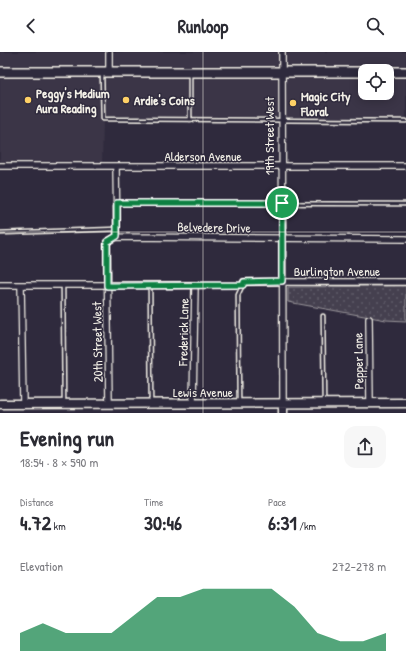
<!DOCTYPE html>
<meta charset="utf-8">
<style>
:root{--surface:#fff;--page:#f7f7f7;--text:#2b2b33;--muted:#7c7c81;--accent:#0b8043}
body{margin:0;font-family:"Patrick Hand",sans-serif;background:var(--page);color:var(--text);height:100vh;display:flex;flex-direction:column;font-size:15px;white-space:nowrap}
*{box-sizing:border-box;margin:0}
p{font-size:13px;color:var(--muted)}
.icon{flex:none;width:22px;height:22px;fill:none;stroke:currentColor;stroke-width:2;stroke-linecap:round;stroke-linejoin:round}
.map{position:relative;height:361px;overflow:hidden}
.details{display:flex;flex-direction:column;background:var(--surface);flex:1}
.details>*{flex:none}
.buttons{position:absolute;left:358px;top:12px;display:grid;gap:8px}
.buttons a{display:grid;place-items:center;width:36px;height:36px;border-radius:8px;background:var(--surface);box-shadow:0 2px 10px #0003;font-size:20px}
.pin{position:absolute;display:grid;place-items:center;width:34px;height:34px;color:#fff;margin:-17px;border:2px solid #fff;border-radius:50%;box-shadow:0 1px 4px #0007}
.round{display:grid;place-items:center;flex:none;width:42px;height:42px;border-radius:12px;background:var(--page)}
.headline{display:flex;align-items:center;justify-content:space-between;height:68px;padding:0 20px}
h1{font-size:22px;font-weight:700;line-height:30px}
.stats{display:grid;grid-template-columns:repeat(3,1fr);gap:6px;height:68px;padding:4px 20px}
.stats div{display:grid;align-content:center}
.stats b{font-size:20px;font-weight:700}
.stats small{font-size:11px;font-weight:400}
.stats p{font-size:11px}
.chart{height:112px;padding:8px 20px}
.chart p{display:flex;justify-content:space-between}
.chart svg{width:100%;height:72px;margin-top:4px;fill:var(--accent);opacity:.7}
header{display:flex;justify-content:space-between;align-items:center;height:52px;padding:0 20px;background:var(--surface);font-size:18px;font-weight:700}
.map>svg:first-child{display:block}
.built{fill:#3b3647}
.park{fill:url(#park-dots);stroke:#9c989c}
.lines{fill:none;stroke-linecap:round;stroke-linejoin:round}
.lane-casing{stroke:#f4f1e8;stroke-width:5.5}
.street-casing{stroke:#f4f1e8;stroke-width:8}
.secondary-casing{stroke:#f4f1e8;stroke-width:11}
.primary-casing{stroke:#f4f1e8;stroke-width:12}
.lane{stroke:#2f2a3d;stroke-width:2.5}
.street{stroke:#2f2a3d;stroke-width:5.5}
.secondary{stroke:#2f2a3d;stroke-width:8}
.primary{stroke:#2f2a3d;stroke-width:9}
.route-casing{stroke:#fff;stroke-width:8}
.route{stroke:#0b8043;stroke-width:5}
.grid{fill:none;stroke:#f4f1e8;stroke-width:1;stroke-opacity:0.55}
.poi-dot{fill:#ffd166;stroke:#2f2a3d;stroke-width:1.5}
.labels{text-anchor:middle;stroke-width:3;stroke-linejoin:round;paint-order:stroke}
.poi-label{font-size:13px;font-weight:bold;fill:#f4f1e8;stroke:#2f2a3d;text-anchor:start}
.street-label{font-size:13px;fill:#f4f1e8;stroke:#2f2a3d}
</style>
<header><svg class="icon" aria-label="back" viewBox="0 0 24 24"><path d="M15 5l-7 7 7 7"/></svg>Runloop<svg class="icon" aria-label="search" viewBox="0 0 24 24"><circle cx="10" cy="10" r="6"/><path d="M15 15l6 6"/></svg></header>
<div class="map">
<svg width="406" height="361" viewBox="0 0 406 361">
<defs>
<pattern id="park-dots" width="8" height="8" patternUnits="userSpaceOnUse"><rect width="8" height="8" fill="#454050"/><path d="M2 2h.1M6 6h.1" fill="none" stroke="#605c69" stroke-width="1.8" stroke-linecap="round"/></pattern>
</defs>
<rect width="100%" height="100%" fill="#2f2a3d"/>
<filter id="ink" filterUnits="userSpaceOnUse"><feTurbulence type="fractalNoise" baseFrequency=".025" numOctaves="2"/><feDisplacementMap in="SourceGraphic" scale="8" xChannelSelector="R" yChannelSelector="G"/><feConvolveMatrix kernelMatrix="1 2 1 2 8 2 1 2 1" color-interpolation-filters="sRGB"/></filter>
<g filter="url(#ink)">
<path class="built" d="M0,0H406V20H0Z
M365,25V41H387V25H406V69L103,68L102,114H0V26Z"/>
<path class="park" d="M406,234V269L386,268L288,250V235Z"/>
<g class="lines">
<defs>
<path id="lane" d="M102,21L103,67L406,69
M190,22V68
M117,151L406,152
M0,181L117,177
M195,233H242
M63,234L64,351
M150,234L151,351
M323,264L324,349
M239,349L238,243L244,230"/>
<path id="street" d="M109,0V20
M282,0L283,351
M0,114H406
M117,185L406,187
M244,230H406
M0,233H195L193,352
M21,233L23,352
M369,267L370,351
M109,352L107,190L117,185L116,114"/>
<path id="secondary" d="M0,352L406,351
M283,361V351"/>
<path id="primary" d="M0,20H365
M387,20H406"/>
</defs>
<use href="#lane" class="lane-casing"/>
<use href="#street" class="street-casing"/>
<use href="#secondary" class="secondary-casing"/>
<use href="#primary" class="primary-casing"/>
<use href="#lane" class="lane"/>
<use href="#street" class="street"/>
<use href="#secondary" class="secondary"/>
<use href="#primary" class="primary"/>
</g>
</g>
<g class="lines" filter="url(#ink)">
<defs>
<path id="route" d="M117,151H282V229L244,230L243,233L107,234V190L117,184Z"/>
</defs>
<use href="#route" class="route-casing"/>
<use href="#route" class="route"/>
</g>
<path class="grid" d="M203,0V361M0,180H406"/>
<g class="poi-dot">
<circle cx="28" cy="48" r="4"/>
<circle cx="126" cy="48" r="4"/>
<circle cx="293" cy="51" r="4"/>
</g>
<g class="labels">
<g class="poi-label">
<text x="36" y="46">Peggy's Medium<tspan x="36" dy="15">Aura Reading</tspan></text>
<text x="301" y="49">Magic City<tspan x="301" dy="15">Floral</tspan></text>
<text x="134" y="53">Ardie's Coins</text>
</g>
<g class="street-label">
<text transform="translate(269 84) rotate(-90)" y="5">19th Street West</text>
<text x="203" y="109">Alderson Avenue</text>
<text transform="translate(214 175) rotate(1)" y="5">Belvedere Drive</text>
<text x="337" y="224">Burlington Avenue</text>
<text transform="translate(183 280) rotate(-89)" y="5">Frederick Lane</text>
<text transform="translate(97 290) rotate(-91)" y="5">20th Street West</text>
<text transform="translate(358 309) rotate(-91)" y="5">Pepper Lane</text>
<text x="203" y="345">Lewis Avenue</text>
</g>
</g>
</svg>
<div class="buttons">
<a><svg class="icon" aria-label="locate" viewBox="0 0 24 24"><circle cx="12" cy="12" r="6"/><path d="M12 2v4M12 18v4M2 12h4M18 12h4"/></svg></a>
</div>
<div class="pin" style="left:282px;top:151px;background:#1e9e55"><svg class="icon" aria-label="arrive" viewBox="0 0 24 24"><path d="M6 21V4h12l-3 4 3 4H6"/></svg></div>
</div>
<section class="details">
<div class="headline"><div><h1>Evening run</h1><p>18:54 · 8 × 590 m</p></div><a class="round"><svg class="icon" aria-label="share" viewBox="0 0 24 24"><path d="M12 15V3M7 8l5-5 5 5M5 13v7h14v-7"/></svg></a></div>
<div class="stats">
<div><p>Distance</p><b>4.72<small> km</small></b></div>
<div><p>Time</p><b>30:46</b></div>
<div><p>Pace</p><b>6:31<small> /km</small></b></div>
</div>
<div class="chart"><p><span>Elevation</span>272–278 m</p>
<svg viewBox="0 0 160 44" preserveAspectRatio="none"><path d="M0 44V33L10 27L20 33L30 33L40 33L50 22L60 11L70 11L80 6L90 6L100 6L110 6L120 17L130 33L140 38L150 38L160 33V44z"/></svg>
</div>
</section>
